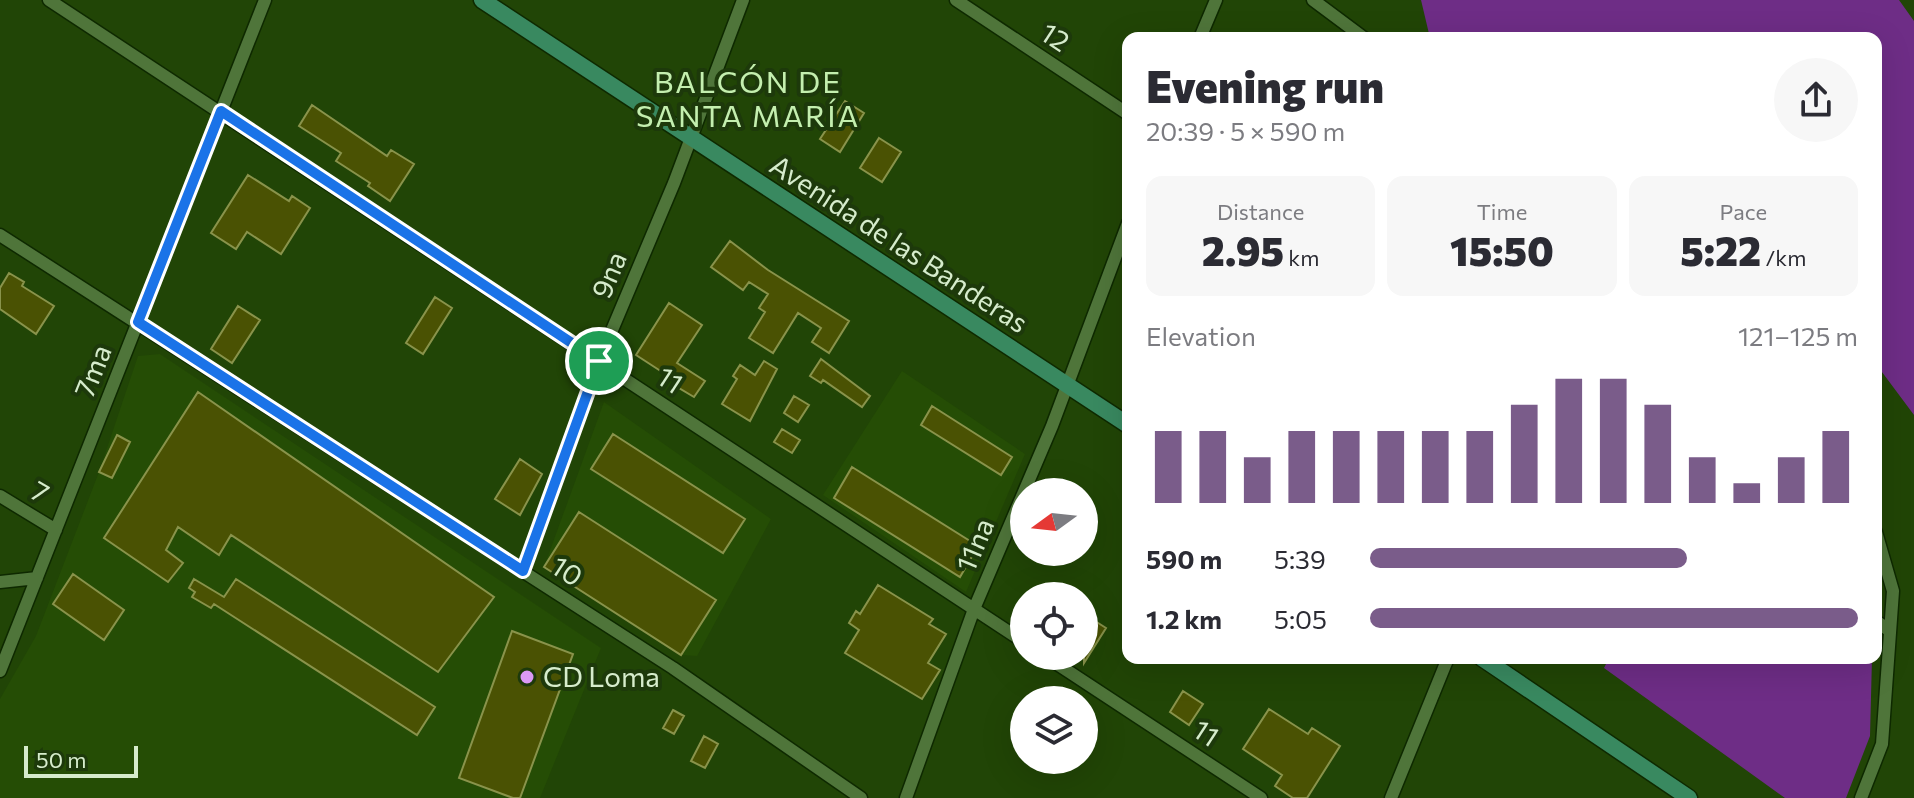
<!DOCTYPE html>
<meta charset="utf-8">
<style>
:root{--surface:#fff;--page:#f7f7f7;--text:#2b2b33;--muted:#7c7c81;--accent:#7a5c8a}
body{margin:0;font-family:Commissioner,sans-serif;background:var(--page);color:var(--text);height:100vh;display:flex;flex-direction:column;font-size:30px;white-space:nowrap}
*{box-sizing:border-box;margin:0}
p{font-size:26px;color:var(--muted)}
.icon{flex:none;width:44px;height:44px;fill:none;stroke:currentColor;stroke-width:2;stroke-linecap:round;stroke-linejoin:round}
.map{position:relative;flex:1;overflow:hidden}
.panel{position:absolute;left:1122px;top:32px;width:760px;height:632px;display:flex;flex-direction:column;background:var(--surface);border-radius:16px;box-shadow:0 8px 32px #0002}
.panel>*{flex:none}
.needle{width:52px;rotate:255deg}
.controls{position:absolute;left:1010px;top:478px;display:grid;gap:16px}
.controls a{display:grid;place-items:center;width:88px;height:88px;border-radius:50%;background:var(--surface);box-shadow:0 8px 32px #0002;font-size:40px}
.scale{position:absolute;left:24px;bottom:20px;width:114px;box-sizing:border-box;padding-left:8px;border:4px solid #d6eccc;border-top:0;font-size:22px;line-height:28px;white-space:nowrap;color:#d6eccc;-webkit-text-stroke:6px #1d390b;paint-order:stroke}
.pin{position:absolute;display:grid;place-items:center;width:68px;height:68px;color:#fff;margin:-34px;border:4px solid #fff;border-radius:50%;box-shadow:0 2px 8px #0007}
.round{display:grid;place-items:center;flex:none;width:84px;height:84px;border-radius:42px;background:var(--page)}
.overview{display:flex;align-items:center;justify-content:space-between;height:136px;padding:0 24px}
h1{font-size:44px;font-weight:800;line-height:60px}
.metrics{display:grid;grid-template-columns:repeat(3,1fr);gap:12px;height:136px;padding:8px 24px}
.metrics div{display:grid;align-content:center;border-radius:16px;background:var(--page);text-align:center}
.metrics b{font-size:40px;font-weight:800}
.metrics small{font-size:22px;font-weight:400}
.metrics p{font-size:22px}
.chart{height:224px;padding:16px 24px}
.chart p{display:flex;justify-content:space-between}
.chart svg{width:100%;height:144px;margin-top:8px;stroke:var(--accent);stroke-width:6}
ul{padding:0 24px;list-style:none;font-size:26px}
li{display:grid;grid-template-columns:128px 96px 1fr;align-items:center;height:60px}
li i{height:20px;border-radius:10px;background:var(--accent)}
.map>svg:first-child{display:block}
.built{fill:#254d05}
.green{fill:#6e2d86}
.building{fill:#4a5203;stroke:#89934b;stroke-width:2}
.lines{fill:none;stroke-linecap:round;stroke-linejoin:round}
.street-casing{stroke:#0e2900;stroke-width:15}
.secondary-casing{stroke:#0e2900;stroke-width:19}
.street{stroke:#4f753a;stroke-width:12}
.secondary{stroke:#398960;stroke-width:16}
.route-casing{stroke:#fff;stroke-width:16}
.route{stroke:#1a73e8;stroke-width:10}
.poi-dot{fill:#db99f5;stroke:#1d390b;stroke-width:3}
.labels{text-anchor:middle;stroke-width:8;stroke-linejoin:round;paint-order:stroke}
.street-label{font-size:28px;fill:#d6eccc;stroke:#1d390b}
.poi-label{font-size:28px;fill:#d6eccc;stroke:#1d390b;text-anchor:start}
.neighbourhood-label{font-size:30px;letter-spacing:2px;fill:#c4efaf;stroke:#1d390b}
</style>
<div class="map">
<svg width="1914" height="798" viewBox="0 0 1914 798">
<rect width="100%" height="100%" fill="#214506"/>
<path class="built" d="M160,354L601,648L540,798H0V699L36,636L99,472L138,356Z
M902,371L1025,454L966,592L823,495Z
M604,402L771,519L697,656L681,655L544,567Z"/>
<path class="green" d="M1421,0H1899L1914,21V415L1876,364V38H1430Z
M1609,658H1872L1870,736L1846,798H1785L1604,668Z"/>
<path class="building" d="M845,101L864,113L840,152L820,139Z
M312,105L387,156L391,150L414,164L390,201L368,186L370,183L336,161L341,153L299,126Z
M879,138L901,152L882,182L860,168Z
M248,175L289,201L292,196L310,208L281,254L247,232L236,249L211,233Z
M730,241L768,270L849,321L829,353L812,342L821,328L798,313L773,353L749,338L765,312L759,308L768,294L749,282L743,290L711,267Z
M9,273L24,282L22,286L54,306L36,334L0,309V288Z
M435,297L452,308L423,354L406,343Z
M669,303L702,325L677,363L705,381L694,397L674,385L676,381L636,355Z
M238,306L260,320L232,363L211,349Z
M821,359L870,396L862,407L823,380L821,383L810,376Z
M764,361L777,369L750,421L722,404L737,379L733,376L740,365L755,375Z
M198,392L494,597L438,672L231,535L219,555L178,527L166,550L183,563L168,582L104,538Z
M794,396L809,405L798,422L784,413Z
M932,406L1012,457L1001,475L921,425Z
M782,429L800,440L792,453L774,442Z
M613,434L745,519L723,553L591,469Z
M117,435L130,442L112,478L99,472Z
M520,459L542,474L520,515L495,499Z
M852,467L978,546L960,577L834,498Z
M579,512L716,600L681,655L544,567Z
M73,574L124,610L104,640L53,604Z
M194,579L224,597L236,579L435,707L417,735L214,604L211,608L192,597L195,592L189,588Z
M878,585L933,619L929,624L946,634L928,663L940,670L922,699L845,653L859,630L849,623L856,611L860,614Z
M1084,614L1106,628L1084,663Z
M512,631L573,654L520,798H513L459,778Z
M1183,691L1203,704L1189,725L1170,712Z
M1269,709L1308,734L1312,728L1340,746L1307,798H1293L1275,786L1282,775L1243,749Z
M673,710L684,716L674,734L663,728Z
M704,736L718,744L705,768L691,761Z"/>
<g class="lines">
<defs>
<path id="street" d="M49,0L1024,642
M956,0L1128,114
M1313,0L1364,38
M1200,38L1216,0
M0,235L673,668L861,798
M0,496L56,530
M523,571L599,361L674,183L743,0
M0,582L37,578
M1876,621L1890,631
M1045,656L1261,798
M0,671L265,0
M906,798L974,609L1052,426L1128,223
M1391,798L1448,658
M1861,798L1882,744L1893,591L1876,532"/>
<path id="secondary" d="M482,0L1128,425
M1482,658L1689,798"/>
</defs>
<use href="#street" class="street-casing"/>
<use href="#secondary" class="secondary-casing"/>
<use href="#street" class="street"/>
<use href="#secondary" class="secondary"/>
</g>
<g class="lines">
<defs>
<path id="route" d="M221,111L599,361L523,571L138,322Z"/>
</defs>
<use href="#route" class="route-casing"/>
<use href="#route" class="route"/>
</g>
<circle class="poi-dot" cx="527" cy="677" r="8"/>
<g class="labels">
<g class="street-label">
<text transform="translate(1055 37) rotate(33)" y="10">12</text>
<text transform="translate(899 244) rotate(33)" y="10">Avenida de las Banderas</text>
<text transform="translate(609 275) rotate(-67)" y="10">9na</text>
<text transform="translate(93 371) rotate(-68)" y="10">7ma</text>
<text transform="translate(670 380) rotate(33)" y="10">11</text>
<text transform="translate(40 492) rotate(31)" y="10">7</text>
<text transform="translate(975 545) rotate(-67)" y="10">11na</text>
<text transform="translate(567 571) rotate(33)" y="10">10</text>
<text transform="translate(1206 733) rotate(33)" y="10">11</text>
</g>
<g class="poi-label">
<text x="543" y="687">CD Loma</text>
</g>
<g class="neighbourhood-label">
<text x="748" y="93">BALCÓN DE<tspan x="748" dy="34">SANTA MARÍA</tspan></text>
</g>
</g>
</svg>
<div class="controls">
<a><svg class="needle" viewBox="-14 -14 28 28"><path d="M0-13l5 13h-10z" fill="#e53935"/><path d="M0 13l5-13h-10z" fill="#7c7c81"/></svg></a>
<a><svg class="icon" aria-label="locate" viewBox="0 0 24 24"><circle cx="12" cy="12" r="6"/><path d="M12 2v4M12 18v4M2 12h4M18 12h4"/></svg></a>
<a><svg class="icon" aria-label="layers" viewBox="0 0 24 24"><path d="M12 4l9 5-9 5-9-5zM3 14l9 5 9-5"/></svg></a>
</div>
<div class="scale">50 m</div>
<div class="pin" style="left:599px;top:361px;background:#1e9e55"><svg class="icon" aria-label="arrive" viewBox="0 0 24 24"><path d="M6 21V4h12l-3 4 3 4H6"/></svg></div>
<section class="panel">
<div class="overview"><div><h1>Evening run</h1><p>20:39 · 5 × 590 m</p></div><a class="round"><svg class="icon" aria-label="share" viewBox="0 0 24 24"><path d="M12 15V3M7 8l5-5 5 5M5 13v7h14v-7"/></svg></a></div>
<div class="metrics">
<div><p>Distance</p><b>2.95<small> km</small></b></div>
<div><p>Time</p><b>15:50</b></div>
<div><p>Pace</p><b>5:22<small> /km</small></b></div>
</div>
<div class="chart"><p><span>Elevation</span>121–125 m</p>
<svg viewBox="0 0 160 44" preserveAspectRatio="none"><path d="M5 44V22M15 44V22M25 44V30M35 44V22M45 44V22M55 44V22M65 44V22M75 44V22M85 44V14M95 44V6M105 44V6M115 44V14M125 44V30M135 44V38M145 44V30M155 44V22"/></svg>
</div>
<ul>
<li><b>590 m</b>5:39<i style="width:65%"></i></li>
<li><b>1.2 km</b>5:05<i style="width:100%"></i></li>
</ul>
</section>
</div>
